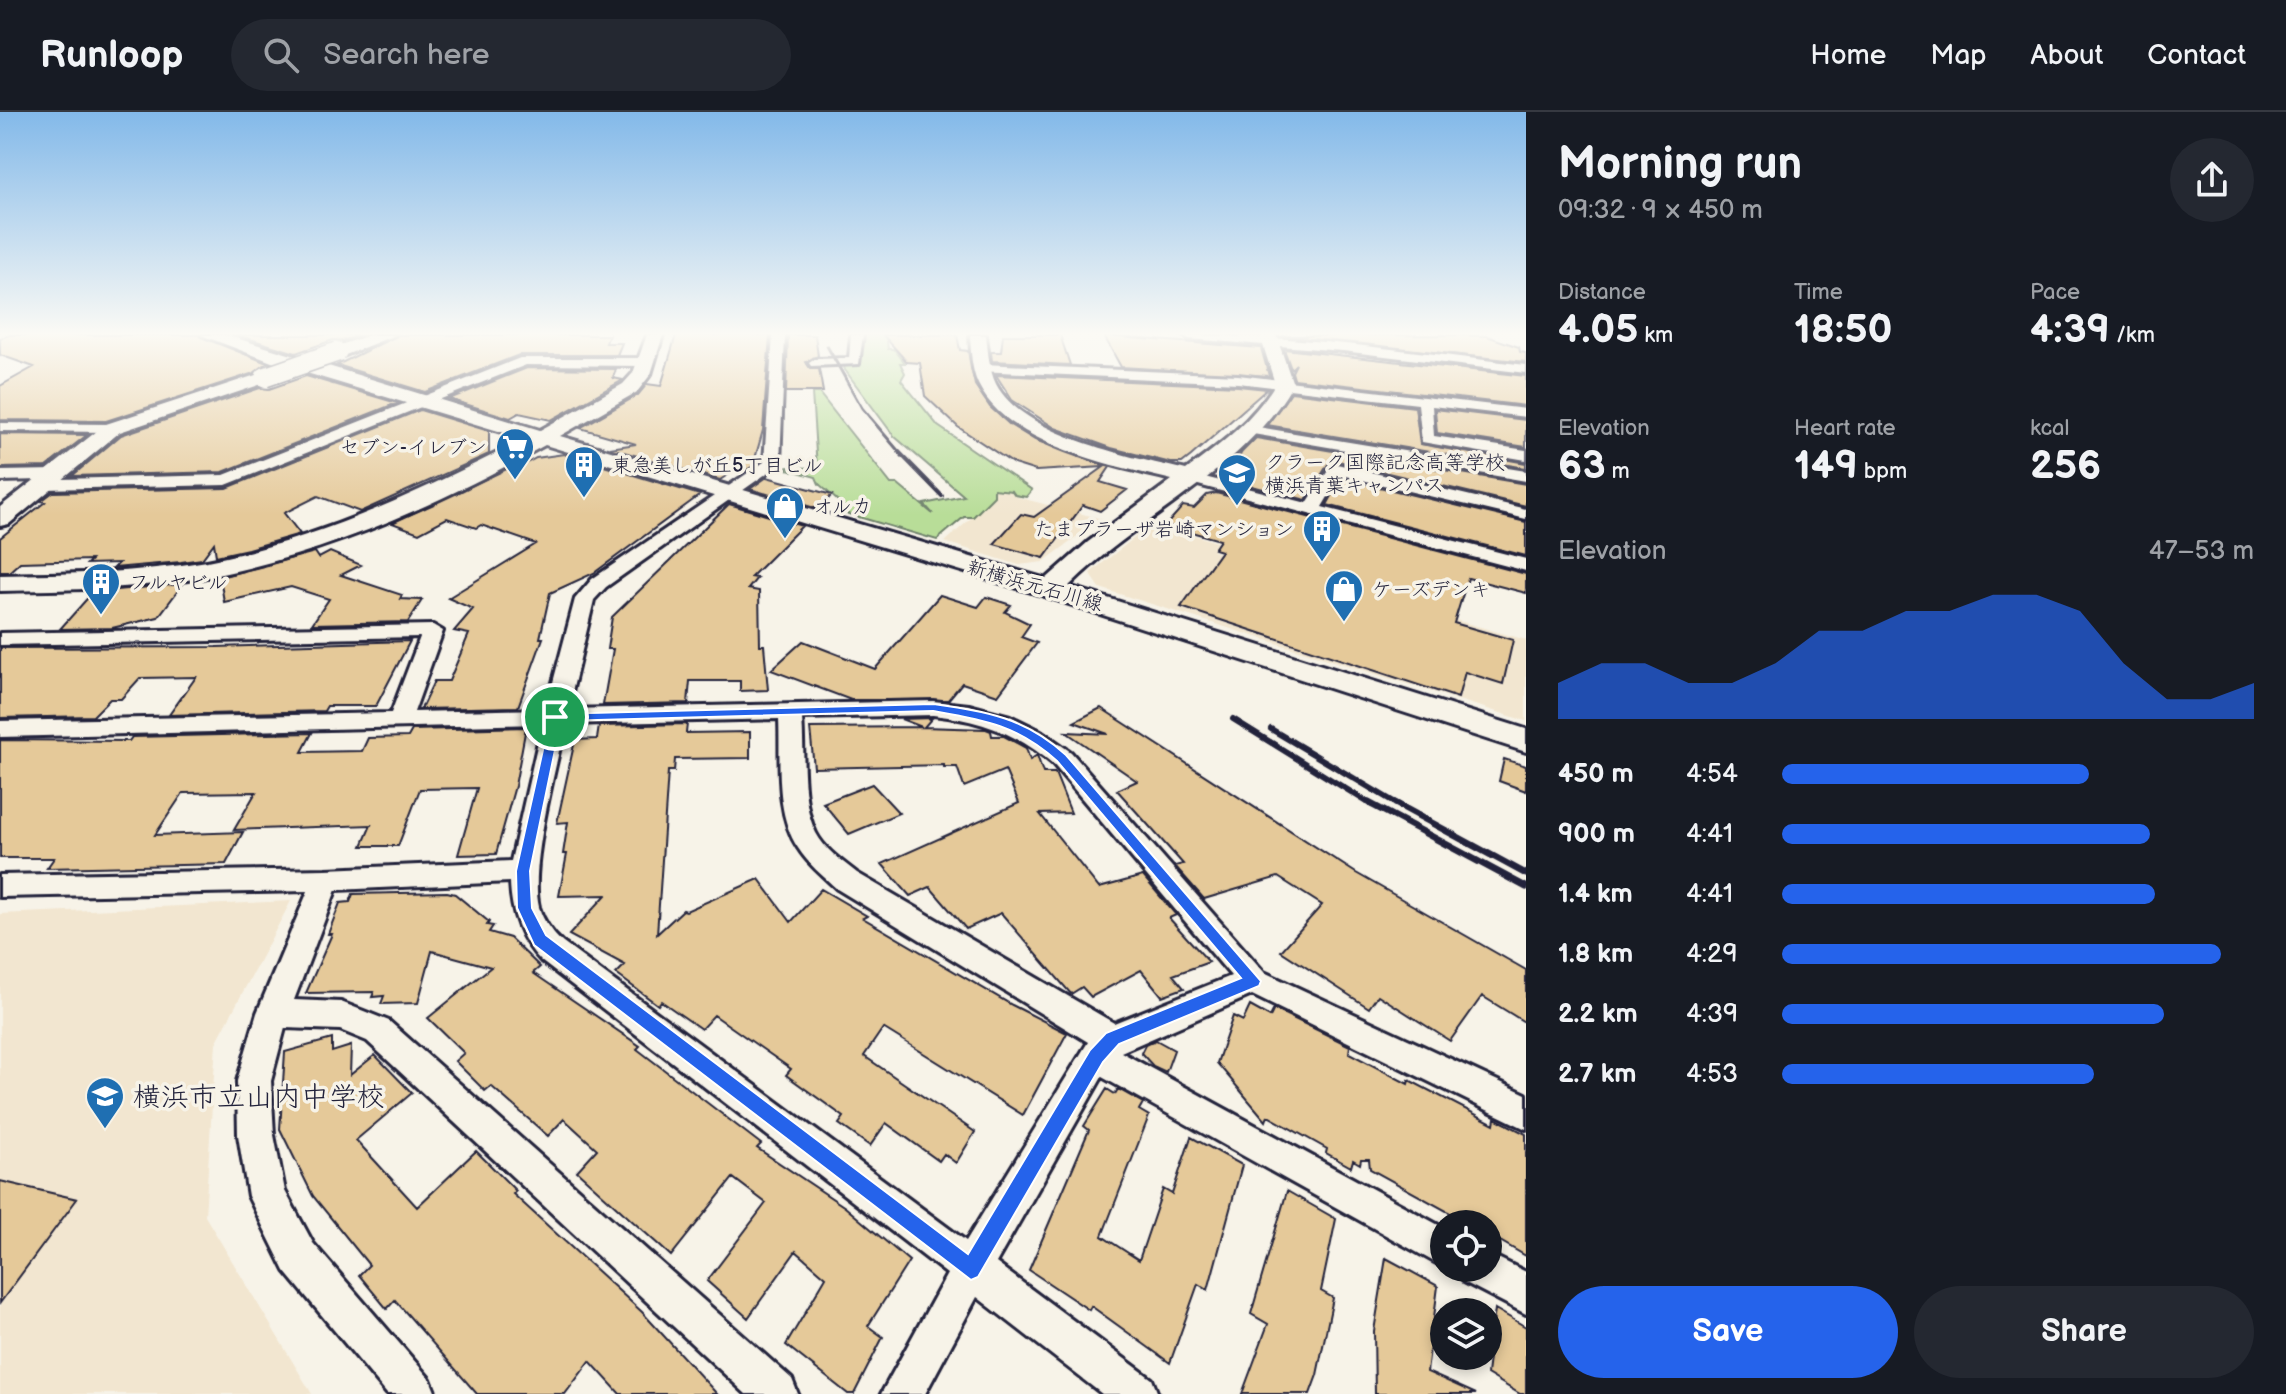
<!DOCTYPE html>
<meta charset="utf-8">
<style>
:root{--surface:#171b24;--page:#242831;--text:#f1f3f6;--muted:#9ea1a6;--line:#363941;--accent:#2563eb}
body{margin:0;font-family:"Balsamiq Sans","Klee One",sans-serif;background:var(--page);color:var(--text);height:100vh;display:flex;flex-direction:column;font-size:30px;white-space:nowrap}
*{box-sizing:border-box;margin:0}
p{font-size:26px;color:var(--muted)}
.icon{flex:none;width:44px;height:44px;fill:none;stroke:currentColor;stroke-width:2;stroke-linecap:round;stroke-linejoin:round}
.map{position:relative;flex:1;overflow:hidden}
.details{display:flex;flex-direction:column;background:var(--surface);width:760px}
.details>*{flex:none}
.buttons{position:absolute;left:1430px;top:1098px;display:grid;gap:16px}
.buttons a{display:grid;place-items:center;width:72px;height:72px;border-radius:50%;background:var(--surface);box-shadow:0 4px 12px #0003;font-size:40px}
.pin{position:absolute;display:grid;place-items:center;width:68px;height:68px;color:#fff;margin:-34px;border:4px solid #fff;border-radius:50%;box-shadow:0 2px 8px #0007}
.round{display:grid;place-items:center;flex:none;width:84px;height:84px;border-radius:42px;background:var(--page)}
.headline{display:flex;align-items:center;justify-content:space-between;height:136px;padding:0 32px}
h1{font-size:44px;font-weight:600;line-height:60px}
.figures{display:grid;grid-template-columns:repeat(3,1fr);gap:12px;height:136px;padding:8px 32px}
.figures div{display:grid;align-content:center}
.figures b{font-size:40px;font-weight:600}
.figures small{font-size:22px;font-weight:400}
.figures p{font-size:22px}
.chart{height:224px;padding:16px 32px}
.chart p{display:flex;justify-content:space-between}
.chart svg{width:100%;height:144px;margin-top:8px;fill:var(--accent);opacity:.7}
.action{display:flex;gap:16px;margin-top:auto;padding:16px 32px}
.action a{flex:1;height:92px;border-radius:48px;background:var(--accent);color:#fff;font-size:32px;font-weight:600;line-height:92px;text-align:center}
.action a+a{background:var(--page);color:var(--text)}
ul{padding:0 32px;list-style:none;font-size:26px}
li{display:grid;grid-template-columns:128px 96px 1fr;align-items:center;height:60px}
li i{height:20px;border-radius:10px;background:var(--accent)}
header{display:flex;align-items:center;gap:48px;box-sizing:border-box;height:112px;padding:0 40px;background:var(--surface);border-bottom:2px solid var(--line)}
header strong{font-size:38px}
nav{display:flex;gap:44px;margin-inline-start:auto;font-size:28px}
.search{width:560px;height:72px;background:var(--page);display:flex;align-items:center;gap:20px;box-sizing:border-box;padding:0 28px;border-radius:44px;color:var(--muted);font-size:30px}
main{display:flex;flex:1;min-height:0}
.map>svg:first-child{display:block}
.built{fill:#f2e6d0}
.green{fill:#b8dd98;stroke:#6d806a;stroke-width:2}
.building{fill:#e5c999;stroke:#22223b;stroke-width:2}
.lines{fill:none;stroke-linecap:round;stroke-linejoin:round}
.street-casing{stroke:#22223b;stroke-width:6}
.secondary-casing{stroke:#22223b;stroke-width:6}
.street{fill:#f7f3e8;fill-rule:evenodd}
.secondary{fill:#f7f3e8;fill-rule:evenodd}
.rail-far3{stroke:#22223b;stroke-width:3}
.rail-far2{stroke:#22223b;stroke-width:4}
.rail-far1{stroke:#22223b;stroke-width:6}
.rail{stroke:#22223b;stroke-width:7}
.secondary-bridge-casing{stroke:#22223b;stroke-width:22;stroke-linecap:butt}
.secondary-bridge{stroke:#f7f3e8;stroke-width:19}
.route{fill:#2563eb;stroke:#fff;stroke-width:2;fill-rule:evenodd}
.labels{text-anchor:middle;stroke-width:7;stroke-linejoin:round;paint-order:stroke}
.far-poi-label{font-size:20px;fill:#22223b;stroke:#f7f3e8;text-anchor:start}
.far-street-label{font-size:20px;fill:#22223b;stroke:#f7f3e8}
.near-poi-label{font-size:28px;fill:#22223b;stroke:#f7f3e8;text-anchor:start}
</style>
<header>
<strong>Runloop</strong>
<div class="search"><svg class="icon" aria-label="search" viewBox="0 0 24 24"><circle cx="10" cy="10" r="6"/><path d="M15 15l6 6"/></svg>Search here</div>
<nav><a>Home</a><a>Map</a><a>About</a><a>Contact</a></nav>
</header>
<main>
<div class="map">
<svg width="1526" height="1282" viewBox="0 0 1526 1282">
<rect width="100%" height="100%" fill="#f7f3e8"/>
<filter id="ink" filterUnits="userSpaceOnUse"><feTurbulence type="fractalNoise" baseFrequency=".0125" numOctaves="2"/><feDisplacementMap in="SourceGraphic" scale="16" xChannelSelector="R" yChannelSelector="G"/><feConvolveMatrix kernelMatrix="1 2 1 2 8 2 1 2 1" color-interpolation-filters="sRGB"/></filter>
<g filter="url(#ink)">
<path class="built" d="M995,378L1012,379L1017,385L1102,407L1043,450L1019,453L945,430L994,385Z
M1153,411L1217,430L1213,439L1526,528V609L1100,476L1090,461Z
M291,789L216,931L205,1104L312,1282H0V802Z"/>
<path class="green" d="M860,223H886L888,237H894L905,251H900L905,261L901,268L938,314L1032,378L1026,385L1015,383L1012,379L994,377V384L973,405H964L937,428L845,401L848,398L819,372L816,365L780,355L817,356L812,281H819L891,372H897L933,402L924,392L964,384L894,324L845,258L843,252L858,250Z"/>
<path class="building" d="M10,223H198L267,251L254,261L106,309L0,308V274L34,255L0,243V226Z
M237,223H360L342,229L333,228L296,241Z
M398,223H609L606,231H622L617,243H519L425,280L337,253Z
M676,223H770L763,318L753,354L742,361L738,356L720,368L610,336L636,332L580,316L638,283L647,272L661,274Z
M788,223H815L818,244L806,250L811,257H819L823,280H786Z
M883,223H957L960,238L968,239L975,273L990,295L1010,313L1035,328L1110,355L1100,370L1127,378L1100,399L1083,393L1044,446L994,432L1021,402L1034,405L1104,355L1036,359L1014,352L958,315L925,284L920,251L907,250Z
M1003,223H1060L1070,253L992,249L991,240H1001Z
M1449,223L1487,224L1519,235L1520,240L1526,241V250L1281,224Z
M1104,224L1261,236L1269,264L1121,255Z
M1284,237L1526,264V294L1294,267L1292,260L1296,252L1291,257Z
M527,256L616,257L613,266L623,268L551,308L519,301L510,306L449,287Z
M996,263L1238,274L1267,277L1191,344L1182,351H1171L1111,336L1055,316L1012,288Z
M306,264L397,291L223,360L72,364L121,323L260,276L269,277Z
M1291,280L1415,295L1420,332L1526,351V356L1267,313Z
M1435,297L1526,308V335L1437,321Z
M420,298L489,319V342L360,400L318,384L284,401L300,422L248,437L216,444L214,431L202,447L181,450L114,456L119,451L87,452L91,448L20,450L9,460H0V426L45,390L41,389L53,380L227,376Z
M0,322L87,323L46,355L0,356Z
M1256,326L1526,372V394L1338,349L1328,352L1306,388L1225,367L1242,340Z
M564,342L700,383L594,461L550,481L540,526H543L518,595L421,597L434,569H449L469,522L454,519L473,497L448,486L536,432L481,413L476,416L447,406L419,421L392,411L513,354L518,356L536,346Z
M767,365L832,383L818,397L750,377Z
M1342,366L1526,410V444L1327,393Z
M1216,381L1526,462V481L1468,466L1454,511L1513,528L1503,572L1465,560L1458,586L1181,495L1221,439L1214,437L1220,428L1166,413L1183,394L1194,396L1207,383Z
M729,392L802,414L751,465L757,466L748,477L759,479L760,533H764L768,578L740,579V569H690L688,591L603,593L613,537H607L612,505Z
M315,440L319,446L330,440L361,453L341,463L402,483L400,487L422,488L408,510L312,512L329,487L291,475L224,490L220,465Z
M183,472L158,505L112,516L60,517L93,480Z
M940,483L978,495L986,485L1011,493L1005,500L1030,512L1021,525L1037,531L998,583L962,571L948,588H851L771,558L803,529L875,557Z
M410,529L376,594H327L324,599L169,603L196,565L140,566L121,587H110L93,604L0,606V536L216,535Z
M1101,596L1356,761L1526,858V911L1482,884L1450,929L1378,883L1369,896L1281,839L1322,793L1278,765L1204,787L1175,754L1183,752L1117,678L1137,669L1066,620L1108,622L1074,610Z
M932,606L924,615L986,617L991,619L992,624H1004L1026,636L1030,648L1037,643L1043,661H1055L1071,701L1040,702L1099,776L1143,764L1176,803L1169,806L1209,850L1173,863L1184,876L1162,884L1141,858L1091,885L1082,875L1071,882L1001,801L966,817L930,775L910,784L882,752L1019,691L1005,658L964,675L957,655H944V653L814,656L810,616L922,615L901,607Z
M687,612L686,621L750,620V646L675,647L674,659H668L657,822L683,798L686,799L759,767L791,810L821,777L867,804L863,806L1012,893L1067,921L1023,1003L883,916L864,944L975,1020L956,1051L944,1042L939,1049L886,1011L870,1034L839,1012L844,1005L786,963L791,957L714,903L701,917L661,889L658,893L616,862L625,853L569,823L606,783L559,784L567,742H563L568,710L557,711L575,628L597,627L599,614Z
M526,615L515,674L496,742L458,743L477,676L420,677L398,734H362L371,713L234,718L256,680L183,681L155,723L243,720L226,752L47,756L54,746H0V628L129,629L132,625L312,621L302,640L362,639L368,626L408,625L412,618Z
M1504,647L1526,654V679L1499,669Z
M872,672L899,701L849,722L823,691Z
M447,780L455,782L489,810L487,813L493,814L489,820L510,826L540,855L533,861L640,934L637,937L761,1032L757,1036L845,1095L909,1149L868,1214L883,1225L854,1282H848L786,1233L826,1165L796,1139L748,1206L707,1169L766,1091L733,1066L671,1144L577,1059L597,1037L564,1007L548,1024L491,974L485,979L455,949L464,941L428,906L491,855L432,839L418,891L381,892L384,884L372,885L374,880L306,881L332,822H328L340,791L350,790L353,782Z
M1250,894L1270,905L1274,897L1350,934L1349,941L1408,972L1409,968L1494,1012L1495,1006L1526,1022V1144L1488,1122V1112H1470L1370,1057L1369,1047H1361L1360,1052L1353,1048L1351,1055L1326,1041L1327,1037L1268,1004L1266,1009L1217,951L1233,904L1243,909Z
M332,927V940L351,934L350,963L375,943L412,981L356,1028L417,1095L476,1039L516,1079L513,1082L642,1200L717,1282H620L590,1249L565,1282H477L395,1188L387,1197L359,1163L369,1153L313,1084L280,1017L285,940Z
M1156,928L1174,938L1166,960L1153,954L1141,941L1145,933Z
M1107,977L1115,982L1118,977L1143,991L1139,998L1149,1004L1102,1124L1139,1148L1163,1077L1172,1082L1191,1025L1242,1053L1208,1178L1198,1172L1170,1251L1091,1194L1089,1198L1029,1158L1089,1018L1084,1014Z
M0,1069L77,1087L0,1191Z
M1287,1079L1336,1107L1321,1179L1333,1186L1317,1263L1310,1282H1242L1268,1212L1251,1202Z
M1386,1146L1438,1174L1427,1260L1476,1282H1375L1374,1219Z
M1495,1197L1526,1215V1282H1520L1487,1262Z"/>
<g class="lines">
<defs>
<path id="street" d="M773,223H785L780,352L606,475L594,488L568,597L933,589L969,593L1010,604L1041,619L1071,640L1264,860L1526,982V1017L1252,883L1121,940L1444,1116L1445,1156L1102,965L996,1151L1152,1267L1158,1282H1102L977,1185L925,1282H881L947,1162L541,849C520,827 511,800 510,770L336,778L294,888L341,890L389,909L792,1267L798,1282H746L367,929L340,918L285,916L271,969L274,1023L285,1079L313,1131L430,1267L436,1282H387L285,1159L248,1084L238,1023L237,969L257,901L308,779L0,785V763L326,757L511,749L542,612L0,625V609L391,601L420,525L0,533V521L433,513L443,519L414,600L546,597L575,487L592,467L764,350ZM933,603C980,608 1017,621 1053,652L1231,864L1114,911L857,761C843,750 824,737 816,721C800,688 805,642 802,606ZM779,607C781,648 774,700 798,736C808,752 823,764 837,777L1088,930L966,1129L563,831C552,821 543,809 539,795C529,754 556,657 565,612Z
M851,223H863L859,252L811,254L809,251L815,247L849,246Z
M1183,223C1298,223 1412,240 1526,253V261L1343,239L1189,227Z
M520,246H647L653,250L647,254L526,253L226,373L44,377L36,372L41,368L0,369V359L55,358L63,363L59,367L224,363Z
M983,252L1238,263L1526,297V305L1432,294L1434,324L1526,338V348L1422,330L1418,292L1238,271L979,259V253Z
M0,311L113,312L120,316L113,320L0,319Z
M1252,314L1526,359V369L1247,321L1245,318Z
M1337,352L1526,397V407L1341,363L1322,395L1526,447V459L1183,369L1181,366L1189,361L1307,391L1331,354Z
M1488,1141L1526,1160V1202L1464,1170L1458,1156H1488Z"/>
<path id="secondary" d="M201,223H226L540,318L623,272L633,261L647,223H663L651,262L637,280L560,324L1046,467L1088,430L1172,368C1112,353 1007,333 978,272C971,257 971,239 970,223H986C988,239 989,258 996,272C1023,324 1133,345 1186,358C1220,333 1252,309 1275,272L1260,223H1276L1293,272C1243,361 1140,403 1069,474L1526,617V640L1041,483L545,333C440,392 325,443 206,465C139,477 68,478 0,479V463C69,462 139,461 207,449C319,428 424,378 525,327L277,252Z
M370,223H395L343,244H331L328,240L331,236Z
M265,260L274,265L271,269L120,320L9,412L0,414V395L106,312Z"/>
</defs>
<use href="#street" class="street-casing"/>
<use href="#secondary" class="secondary-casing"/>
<use href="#street" class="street"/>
<use href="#secondary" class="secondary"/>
<path class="rail-far3" d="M827,234L862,296L901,342"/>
<path class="rail-far2" d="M899,340L942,384"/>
<path class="rail-far1" d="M1233,607L1372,693
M1271,617L1399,693"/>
<path class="rail" d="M1369,691L1526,775
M1395,691L1526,762"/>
<defs>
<path id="secondary-bridge" d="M265,265L337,240"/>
</defs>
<use href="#secondary-bridge" class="secondary-bridge-casing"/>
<use href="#secondary-bridge" class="secondary-bridge"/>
</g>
</g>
<linearGradient id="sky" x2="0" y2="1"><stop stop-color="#83b9e9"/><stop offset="0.55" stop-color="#fbfaf5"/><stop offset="1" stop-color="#fbfaf5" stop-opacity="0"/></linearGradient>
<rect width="1526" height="403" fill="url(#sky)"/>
<path class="route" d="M933,592C987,600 1024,605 1066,643L1261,869L1259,874L1119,932L1103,950L978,1165L971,1168L534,833L517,796L516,759L551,602ZM933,599C984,608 1017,613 1057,649L1241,866L1106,921L1090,938L968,1142L546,823L532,796L530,759L561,609Z"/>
<defs>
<symbol id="supermarket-pin" viewBox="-11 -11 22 30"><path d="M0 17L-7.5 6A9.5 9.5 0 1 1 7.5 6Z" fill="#1f6fb2" stroke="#f7f3e8"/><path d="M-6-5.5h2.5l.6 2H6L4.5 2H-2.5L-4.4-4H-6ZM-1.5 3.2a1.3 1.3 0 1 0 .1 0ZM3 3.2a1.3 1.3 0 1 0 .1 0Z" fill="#fff"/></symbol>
<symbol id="building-pin" viewBox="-11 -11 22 30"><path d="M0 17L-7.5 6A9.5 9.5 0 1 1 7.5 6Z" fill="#1f6fb2" stroke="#f7f3e8"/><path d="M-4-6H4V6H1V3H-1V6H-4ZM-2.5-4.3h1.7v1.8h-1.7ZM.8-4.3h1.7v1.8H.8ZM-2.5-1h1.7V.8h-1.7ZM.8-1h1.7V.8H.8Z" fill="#fff"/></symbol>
<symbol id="school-pin" viewBox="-11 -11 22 30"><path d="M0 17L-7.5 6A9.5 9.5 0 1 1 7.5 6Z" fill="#1f6fb2" stroke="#f7f3e8"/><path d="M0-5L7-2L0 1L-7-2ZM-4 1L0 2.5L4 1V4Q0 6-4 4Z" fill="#fff"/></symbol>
<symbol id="shop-pin" viewBox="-11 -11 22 30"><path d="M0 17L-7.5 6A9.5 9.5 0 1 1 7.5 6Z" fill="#1f6fb2" stroke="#f7f3e8"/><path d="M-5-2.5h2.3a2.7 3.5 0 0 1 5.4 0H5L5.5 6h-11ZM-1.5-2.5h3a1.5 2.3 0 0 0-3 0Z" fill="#fff"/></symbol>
</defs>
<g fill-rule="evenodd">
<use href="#supermarket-pin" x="493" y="313" width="44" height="60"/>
<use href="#building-pin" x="562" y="331" width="44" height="60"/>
<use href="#school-pin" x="1215" y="339" width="44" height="60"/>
<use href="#shop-pin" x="763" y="372" width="44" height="60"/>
<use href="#building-pin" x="1300" y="395" width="44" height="60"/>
<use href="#building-pin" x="79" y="448" width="44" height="60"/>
<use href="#shop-pin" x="1322" y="455" width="44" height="60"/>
<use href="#school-pin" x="83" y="962" width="44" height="60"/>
</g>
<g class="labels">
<g class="far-poi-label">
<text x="487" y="342" text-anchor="end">セブン-イレブン</text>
<text x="1265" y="357">クラーク国際記念高等学校<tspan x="1265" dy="23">横浜青葉キャンパス</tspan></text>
<text x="612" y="360">東急美しが丘5丁目ビル</text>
<text x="813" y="401">オルカ</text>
<text x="1294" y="424" text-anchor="end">たまプラーザ岩崎マンション</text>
<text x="129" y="477">フルヤビル</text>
<text x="1372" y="484">ケーズデンキ</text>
</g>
<g class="far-street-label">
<text transform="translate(1035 473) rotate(16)" y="7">新横浜元石川線</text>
</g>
<g class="near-poi-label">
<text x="133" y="994">横浜市立山内中学校</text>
</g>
</g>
</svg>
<div class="buttons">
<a><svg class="icon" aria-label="locate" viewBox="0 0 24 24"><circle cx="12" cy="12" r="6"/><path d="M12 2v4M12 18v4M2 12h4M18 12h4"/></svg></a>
<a><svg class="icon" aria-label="layers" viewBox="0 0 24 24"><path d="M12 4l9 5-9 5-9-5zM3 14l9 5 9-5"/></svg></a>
</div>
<div class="pin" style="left:555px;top:605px;background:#1e9e55"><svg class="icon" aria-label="arrive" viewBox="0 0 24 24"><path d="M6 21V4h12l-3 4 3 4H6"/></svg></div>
</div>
<section class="details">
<div class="headline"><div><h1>Morning run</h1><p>09:32 · 9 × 450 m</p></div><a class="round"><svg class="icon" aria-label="share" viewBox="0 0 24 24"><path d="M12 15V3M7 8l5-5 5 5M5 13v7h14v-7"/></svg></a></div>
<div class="figures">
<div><p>Distance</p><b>4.05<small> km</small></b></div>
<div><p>Time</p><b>18:50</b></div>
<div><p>Pace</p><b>4:39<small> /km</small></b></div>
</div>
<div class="figures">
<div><p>Elevation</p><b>63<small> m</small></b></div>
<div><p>Heart rate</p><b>149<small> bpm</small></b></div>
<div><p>kcal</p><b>256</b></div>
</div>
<div class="chart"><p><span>Elevation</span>47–53 m</p>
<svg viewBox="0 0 160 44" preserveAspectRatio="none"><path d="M0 44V33L10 27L20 27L30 33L40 33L50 27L60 17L70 17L80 11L90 11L100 6L110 6L120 11L130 27L140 38L150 38L160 33V44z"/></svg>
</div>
<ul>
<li><b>450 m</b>4:54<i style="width:65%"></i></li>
<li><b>900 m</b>4:41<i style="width:78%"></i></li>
<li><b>1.4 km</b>4:41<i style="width:79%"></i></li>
<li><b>1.8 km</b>4:29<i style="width:93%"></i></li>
<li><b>2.2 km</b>4:39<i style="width:81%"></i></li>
<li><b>2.7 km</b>4:53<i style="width:66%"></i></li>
</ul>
<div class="action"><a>Save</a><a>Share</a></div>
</section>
</main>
